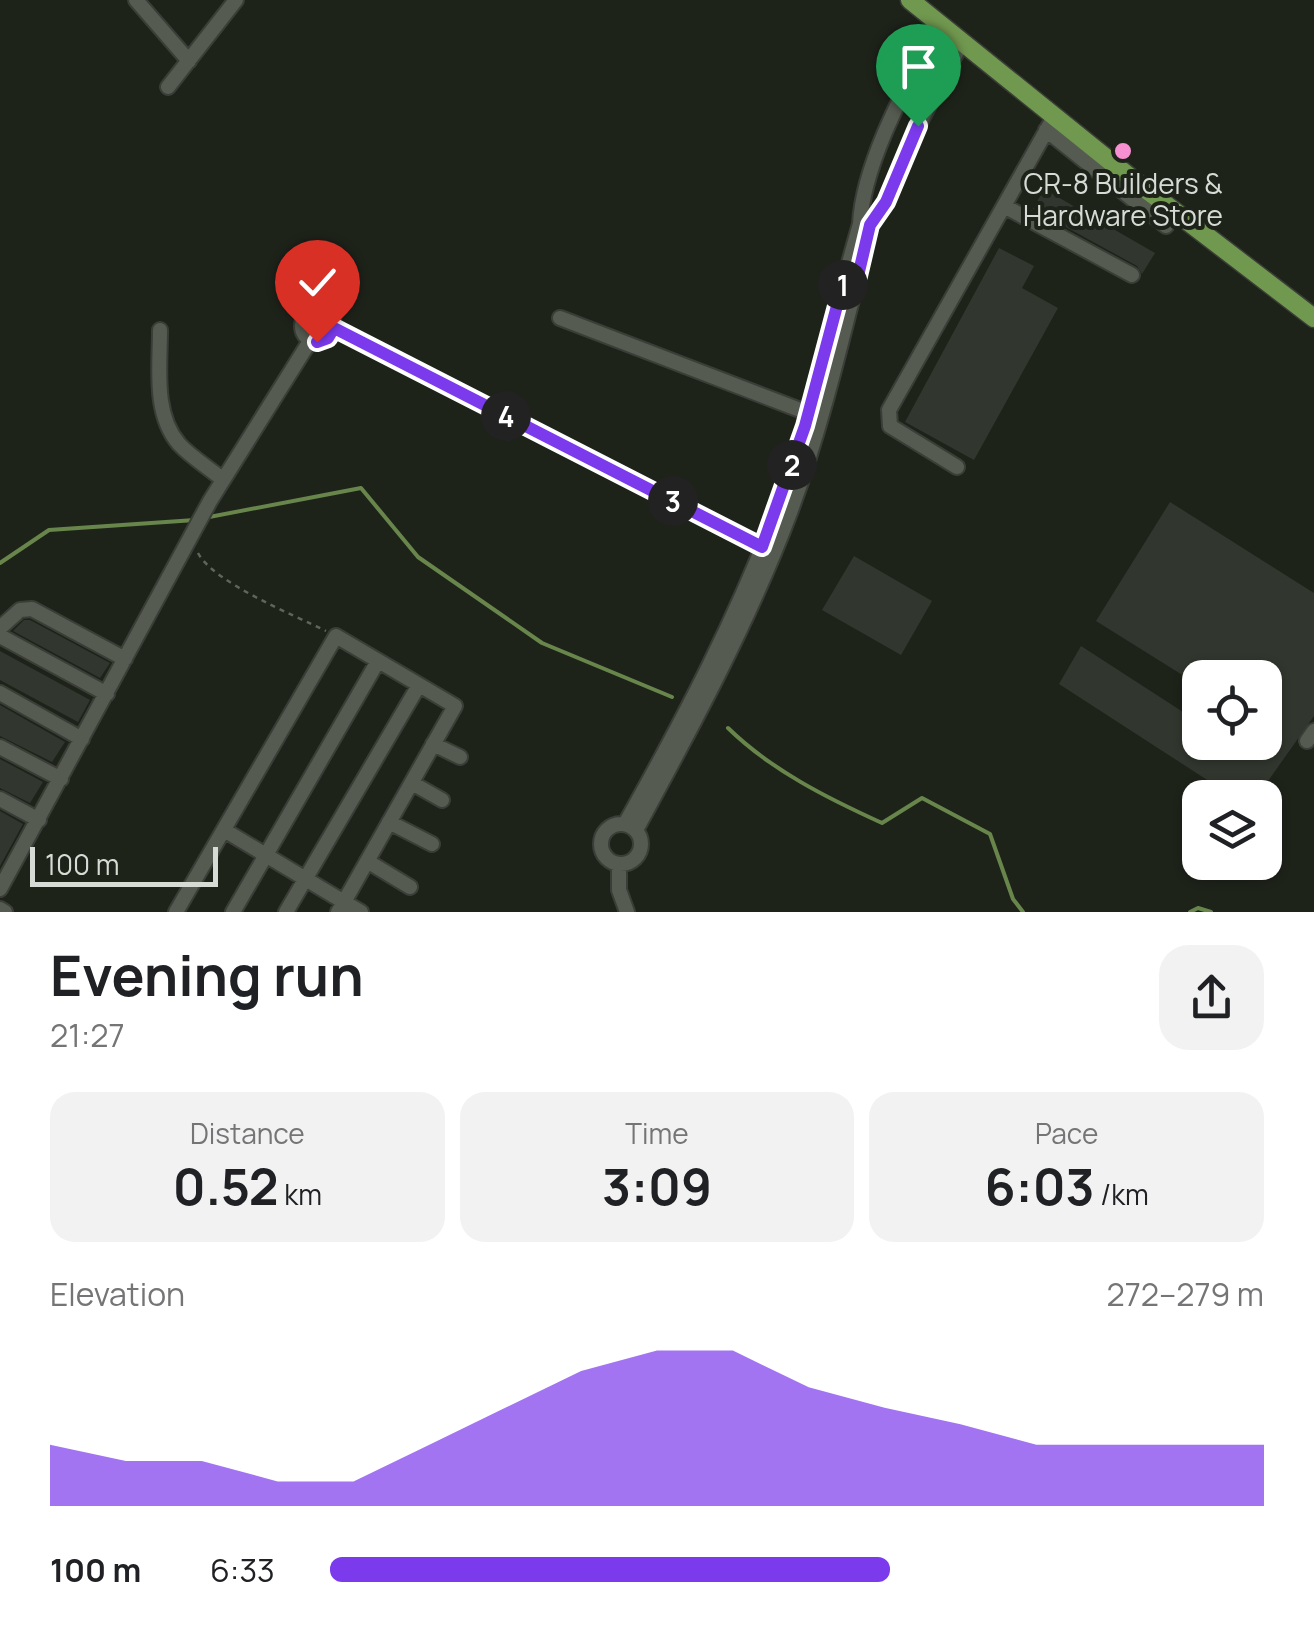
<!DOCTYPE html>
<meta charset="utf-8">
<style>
:root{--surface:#fff;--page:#f2f2f2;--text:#202124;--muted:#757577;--accent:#7c3aed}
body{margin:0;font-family:Manrope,sans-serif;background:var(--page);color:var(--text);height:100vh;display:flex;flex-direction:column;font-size:38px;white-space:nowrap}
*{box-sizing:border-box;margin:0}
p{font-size:32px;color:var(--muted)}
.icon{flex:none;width:55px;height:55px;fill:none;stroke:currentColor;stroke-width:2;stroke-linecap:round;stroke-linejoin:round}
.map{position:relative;height:912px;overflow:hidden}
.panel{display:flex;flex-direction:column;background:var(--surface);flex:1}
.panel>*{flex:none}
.buttons{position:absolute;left:1182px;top:660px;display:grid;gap:20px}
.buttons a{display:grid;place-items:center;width:100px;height:100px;border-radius:20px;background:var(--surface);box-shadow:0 2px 8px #0004;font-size:50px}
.scale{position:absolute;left:30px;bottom:25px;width:188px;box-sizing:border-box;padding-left:10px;border:5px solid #d7dbd5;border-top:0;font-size:28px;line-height:35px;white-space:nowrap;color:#d7dbd5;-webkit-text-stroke:8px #1e231a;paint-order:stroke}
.pin{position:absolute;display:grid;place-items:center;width:85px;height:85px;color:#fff;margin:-102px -42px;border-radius:50% 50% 50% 0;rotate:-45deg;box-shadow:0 0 10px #0007}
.pin .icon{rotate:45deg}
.km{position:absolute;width:50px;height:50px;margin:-25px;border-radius:50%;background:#222;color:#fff;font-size:28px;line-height:50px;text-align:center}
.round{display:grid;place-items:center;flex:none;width:105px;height:105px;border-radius:30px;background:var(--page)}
.summary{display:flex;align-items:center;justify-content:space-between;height:170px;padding:0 50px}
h1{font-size:55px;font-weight:700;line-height:75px}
.figures{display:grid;grid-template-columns:repeat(3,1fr);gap:15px;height:170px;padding:10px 50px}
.figures div{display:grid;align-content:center;border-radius:25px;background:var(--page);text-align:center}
.figures b{font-size:50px;font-weight:700}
.figures small{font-size:28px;font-weight:400}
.figures p{font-size:28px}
.chart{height:280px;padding:20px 50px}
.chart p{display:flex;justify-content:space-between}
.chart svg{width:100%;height:180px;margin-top:10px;fill:var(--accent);opacity:.7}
ul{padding:0 50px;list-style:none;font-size:32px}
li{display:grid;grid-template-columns:160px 120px 1fr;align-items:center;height:75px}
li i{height:25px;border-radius:12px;background:var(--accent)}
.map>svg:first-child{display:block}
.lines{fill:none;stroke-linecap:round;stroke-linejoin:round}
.stream{stroke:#68864b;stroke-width:4}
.building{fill:#31372e}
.minor-casing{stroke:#3a3e37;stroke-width:18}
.major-casing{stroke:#3a3e37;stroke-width:21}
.path{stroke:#5f645c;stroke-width:2.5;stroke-dasharray:5 5;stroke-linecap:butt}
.minor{stroke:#555b51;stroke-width:14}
.major{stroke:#71984f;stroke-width:18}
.route-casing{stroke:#fff;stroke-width:20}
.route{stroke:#7c3aed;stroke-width:12}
.poi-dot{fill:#f690d0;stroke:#1e231a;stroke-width:4}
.labels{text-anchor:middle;stroke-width:8;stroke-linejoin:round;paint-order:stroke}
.poi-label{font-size:28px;fill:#d7dbd5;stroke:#1e231a}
</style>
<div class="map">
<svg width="1314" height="912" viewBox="0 0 1314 912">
<rect width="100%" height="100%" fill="#1e231a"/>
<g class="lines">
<path class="stream" d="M204,518L361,488L418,557L542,643L672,697
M0,563L49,530L195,520
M728,728C771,770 827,798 882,823L922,798L990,834L1013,899L1023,912
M1190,912L1198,908L1211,912"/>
</g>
<path class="building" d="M1044,189L1155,253L1142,274L1137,266L1033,209Z
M999,248L1034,266L1022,288L1058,308L974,460L905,422Z
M1170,502L1314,593V716L1256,798H1235L1059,684L1081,646L1200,723V742H1265V678H1200V686L1096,621Z
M854,556L932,601L901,655L822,610Z
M24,620H30L110,663L100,678L13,631Z
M0,651L90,700L78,722L0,680Z
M0,705L65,742L52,762L0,736Z
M0,759L43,782L30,803L0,788Z
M0,811L23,824L0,866Z"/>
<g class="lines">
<defs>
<path id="minor" d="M136,0L189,61
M168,87L236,0
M1046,130L1166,226L1177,213
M1004,206L1132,275
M302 326a16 16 0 1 1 32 0a16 16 0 1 1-32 0Z
M560,318L808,413
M334,328L770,551
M160,330C160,367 153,414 179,444C191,457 209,468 222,479
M957,467L890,426L889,410L1054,117
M0,628L20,610L32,609L125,659
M0,636L107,694
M0,693L82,739
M1307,741L1314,731
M433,744L460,757
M0,747L61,779
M412,783L442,800
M0,799L39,820
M389,822L432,844
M625,824C683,720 739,614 780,502C813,412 833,316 860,224C863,162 909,81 938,25
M601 844a20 20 0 1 1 40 0a20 20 0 1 1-40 0Z
M224,830L344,902L338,912
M636,830C693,725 749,622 791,510C825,418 846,320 871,225L887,202L918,126L961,44
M367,861L410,887
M619,864V890L627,912
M0,889L210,501L310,341
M0,909L5,912
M176,912L336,636L455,706L344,902L361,912
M233,912L378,661
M286,912L419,685"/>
<path id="major" d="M910,0L1131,178L1314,318"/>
</defs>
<use href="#minor" class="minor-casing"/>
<use href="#major" class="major-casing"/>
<path class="path" d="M198,553C214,583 294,615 326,631"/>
<use href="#minor" class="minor"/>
<use href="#major" class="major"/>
</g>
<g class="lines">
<defs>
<path id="route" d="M317,342L328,338L334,328L762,547L805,426L846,272L858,276L870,225L886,202L918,126"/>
</defs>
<use href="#route" class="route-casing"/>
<use href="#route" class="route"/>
</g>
<circle class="poi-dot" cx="1123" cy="151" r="10"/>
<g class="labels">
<g class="poi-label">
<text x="1123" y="194">CR-8 Builders &amp;<tspan x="1123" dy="32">Hardware Store</tspan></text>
</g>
</g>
</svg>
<div class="buttons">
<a><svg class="icon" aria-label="locate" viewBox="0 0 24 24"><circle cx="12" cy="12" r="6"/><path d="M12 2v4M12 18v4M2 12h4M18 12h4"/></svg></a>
<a><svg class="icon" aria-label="layers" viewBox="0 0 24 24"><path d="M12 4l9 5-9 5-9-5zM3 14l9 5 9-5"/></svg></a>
</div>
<div class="scale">100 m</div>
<div class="pin" style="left:918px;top:126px;background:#1e9e55"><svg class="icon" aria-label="arrive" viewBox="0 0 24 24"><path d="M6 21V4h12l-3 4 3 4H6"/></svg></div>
<div class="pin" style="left:317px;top:342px;background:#d93025"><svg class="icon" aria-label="check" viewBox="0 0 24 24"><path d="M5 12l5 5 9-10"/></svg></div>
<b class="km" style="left:843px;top:285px">1</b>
<b class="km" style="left:792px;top:465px">2</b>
<b class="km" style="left:673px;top:501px">3</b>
<b class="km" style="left:506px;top:416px">4</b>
</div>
<section class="panel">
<div class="summary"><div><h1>Evening run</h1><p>21:27</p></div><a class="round"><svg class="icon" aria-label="share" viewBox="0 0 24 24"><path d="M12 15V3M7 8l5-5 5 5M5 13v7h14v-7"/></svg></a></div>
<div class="figures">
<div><p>Distance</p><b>0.52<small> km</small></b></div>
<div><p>Time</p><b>3:09</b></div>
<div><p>Pace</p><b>6:03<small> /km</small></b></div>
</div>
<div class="chart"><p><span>Elevation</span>272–279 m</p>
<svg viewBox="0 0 160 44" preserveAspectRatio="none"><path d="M0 44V29L10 33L20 33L30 38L40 38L50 29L60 20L70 11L80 6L90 6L100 15L110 20L120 24L130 29L140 29L150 29L160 29V44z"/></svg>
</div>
<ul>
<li><b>100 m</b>6:33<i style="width:60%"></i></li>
</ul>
</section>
